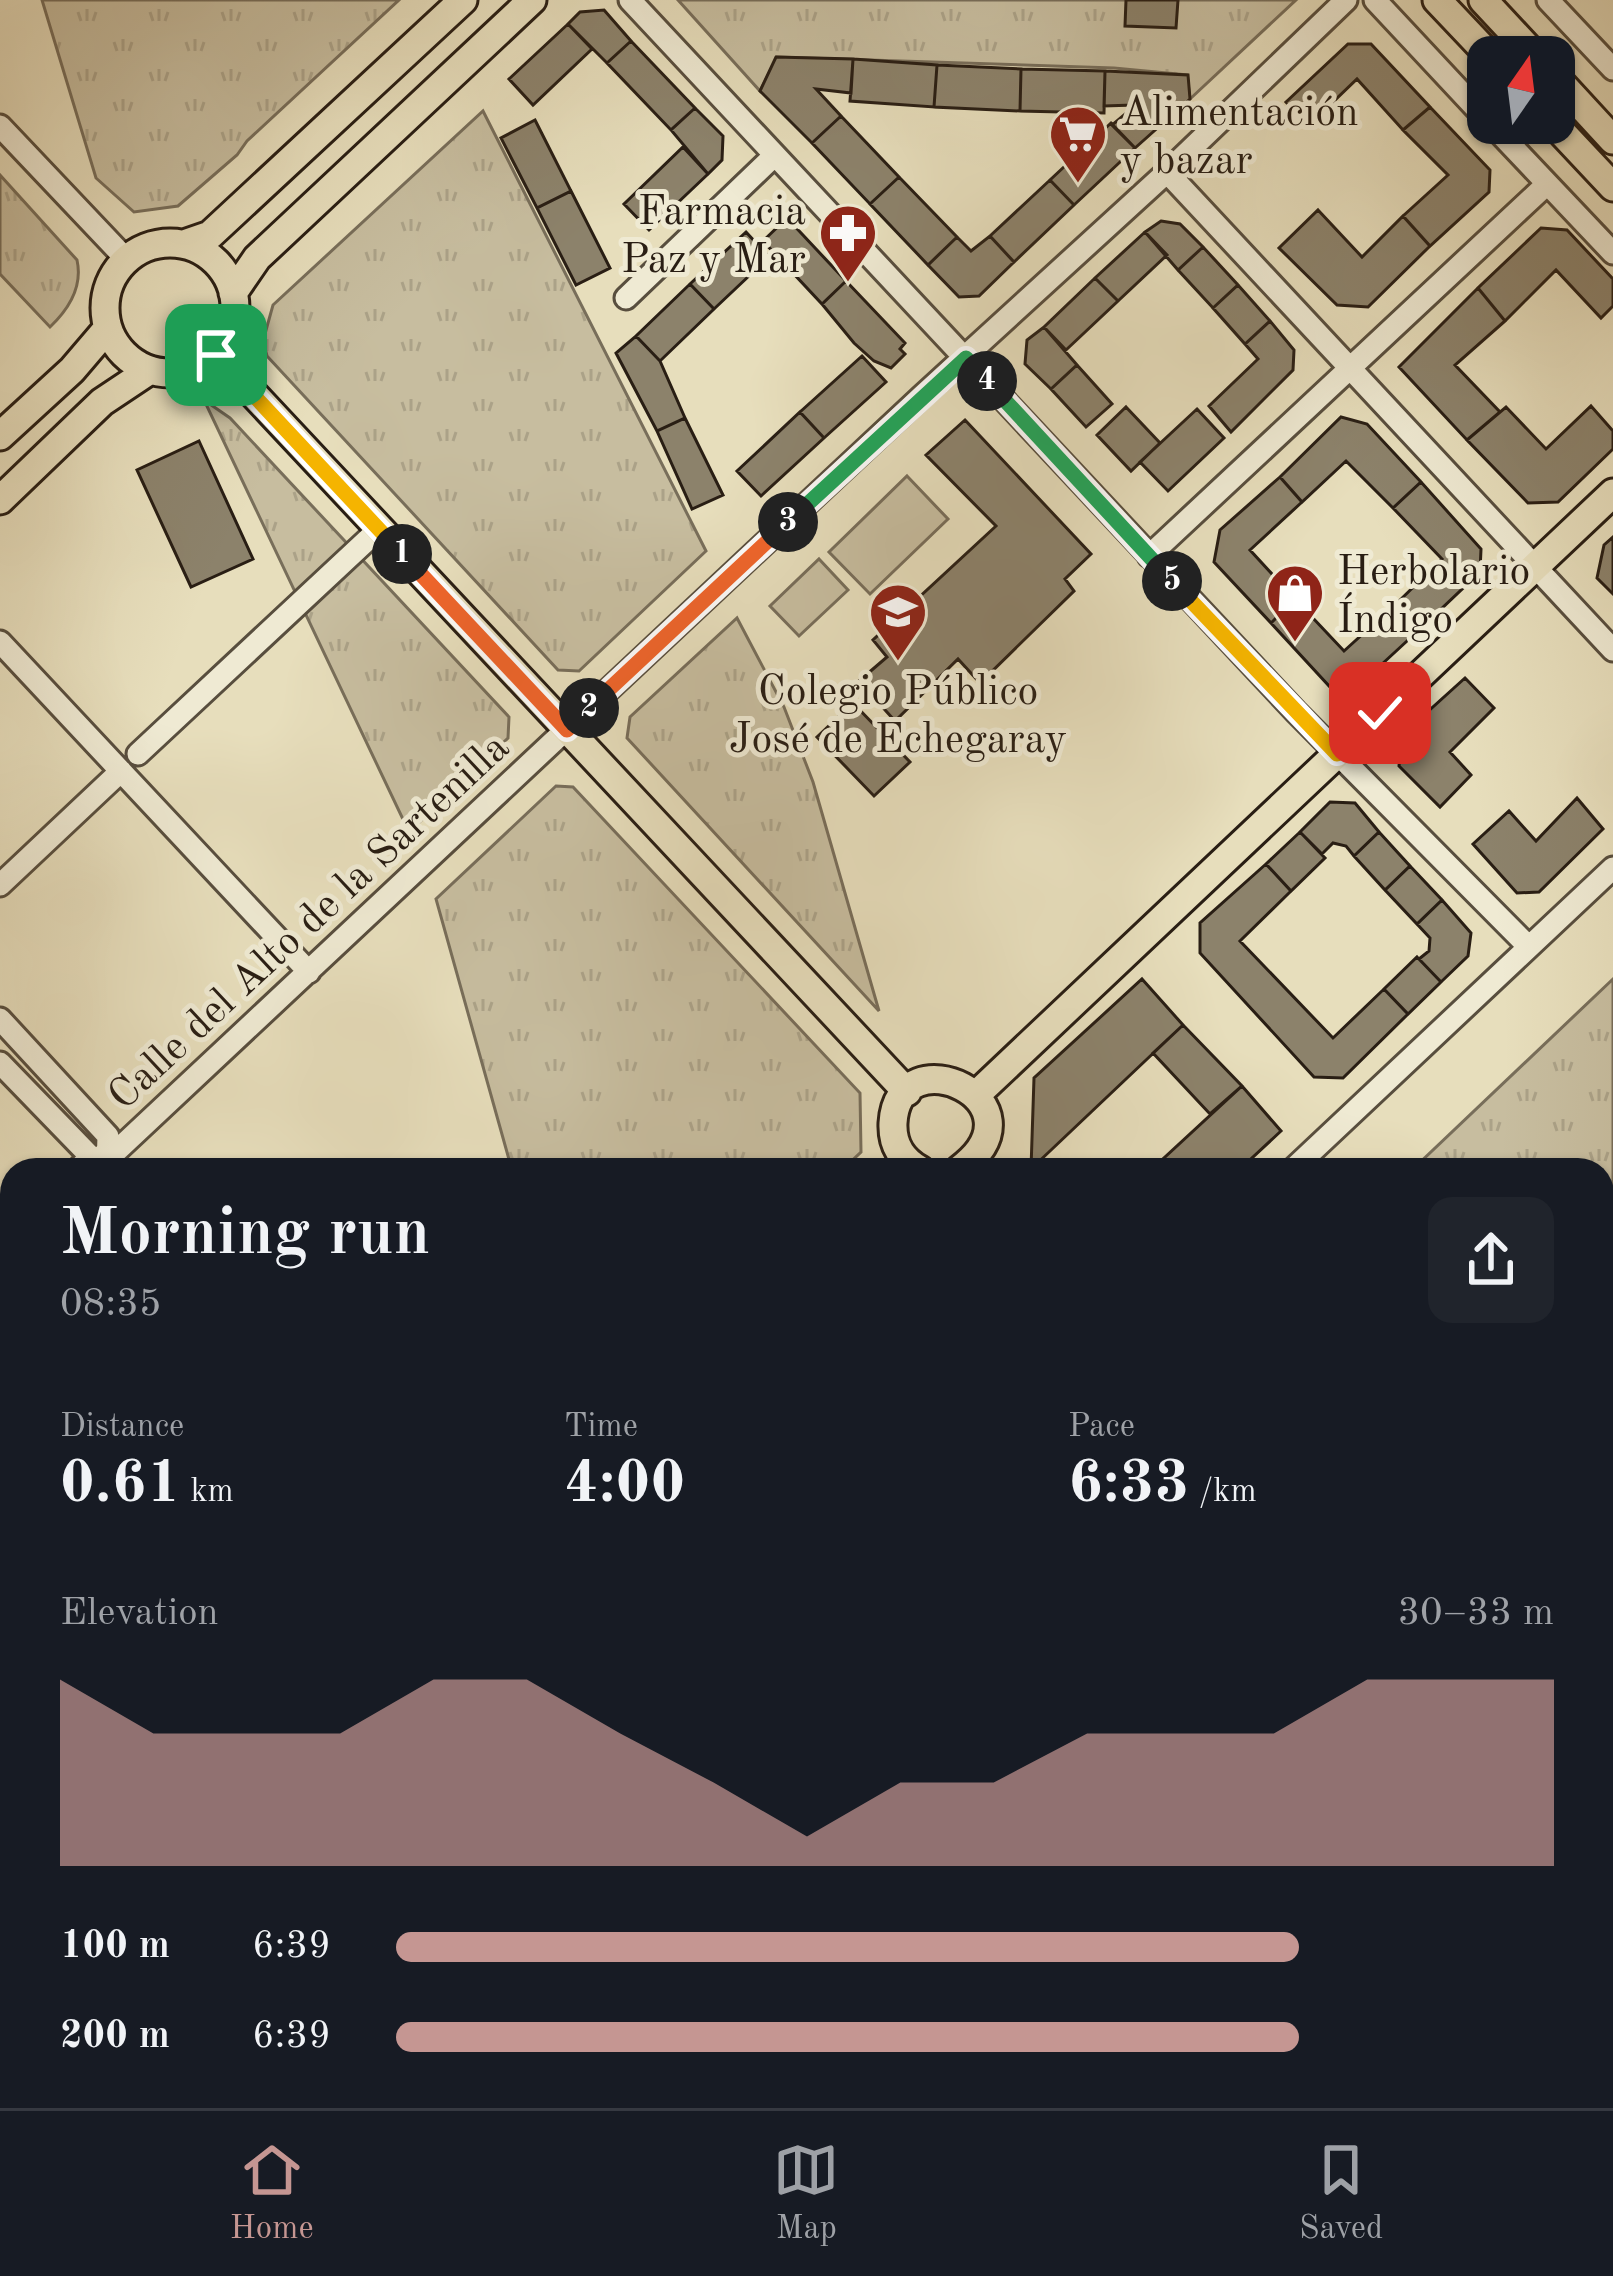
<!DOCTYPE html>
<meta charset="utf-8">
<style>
:root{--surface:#171b24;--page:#20242c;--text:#f1f3f6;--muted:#9ea1a6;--line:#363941;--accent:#c59692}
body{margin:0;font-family:"Old Standard TT",serif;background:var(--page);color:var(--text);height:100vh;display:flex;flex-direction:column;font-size:45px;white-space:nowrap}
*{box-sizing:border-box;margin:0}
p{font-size:39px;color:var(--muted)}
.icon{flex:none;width:66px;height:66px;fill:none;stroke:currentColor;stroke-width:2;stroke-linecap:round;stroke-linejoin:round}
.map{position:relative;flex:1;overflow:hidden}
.side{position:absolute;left:0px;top:1158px;width:1614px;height:951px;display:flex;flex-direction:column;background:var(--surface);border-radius:36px 36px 0 0;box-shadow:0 3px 9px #0004}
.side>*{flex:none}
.needle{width:78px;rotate:14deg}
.controls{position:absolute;left:1467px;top:36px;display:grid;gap:24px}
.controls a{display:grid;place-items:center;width:108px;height:108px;border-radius:24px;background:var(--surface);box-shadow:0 3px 9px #0004;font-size:60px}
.pin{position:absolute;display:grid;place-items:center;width:102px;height:102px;color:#fff;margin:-51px;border-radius:24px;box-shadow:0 6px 18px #0006}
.km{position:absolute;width:60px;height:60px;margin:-30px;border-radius:50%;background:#222;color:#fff;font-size:33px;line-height:60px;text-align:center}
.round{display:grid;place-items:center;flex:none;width:126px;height:126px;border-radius:24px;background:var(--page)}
.overview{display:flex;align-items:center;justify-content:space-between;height:204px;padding:0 60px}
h1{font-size:66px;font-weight:700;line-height:90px}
.metrics{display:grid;grid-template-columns:repeat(3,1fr);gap:18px;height:204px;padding:12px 60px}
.metrics div{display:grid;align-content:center}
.metrics b{font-size:60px;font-weight:700}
.metrics small{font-size:33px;font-weight:400}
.metrics p{font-size:33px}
.chart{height:336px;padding:24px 60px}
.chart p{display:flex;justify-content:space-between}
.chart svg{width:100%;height:216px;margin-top:12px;fill:var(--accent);opacity:.7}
ul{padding:0 60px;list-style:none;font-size:39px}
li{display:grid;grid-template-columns:192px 144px 1fr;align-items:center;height:90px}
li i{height:30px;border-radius:15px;background:var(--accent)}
.menu{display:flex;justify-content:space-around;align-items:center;height:168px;border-top:3px solid var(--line);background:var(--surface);font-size:33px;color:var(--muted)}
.menu a{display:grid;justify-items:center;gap:6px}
.menu .selected{color:var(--accent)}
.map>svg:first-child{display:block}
.grass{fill:#c7bd9f;stroke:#786e5a;stroke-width:3}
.park{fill:url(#park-tufts);stroke:#786e5a;stroke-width:3}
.building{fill:#8c826b;stroke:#291e14;stroke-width:3}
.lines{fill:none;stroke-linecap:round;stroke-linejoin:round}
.minor-casing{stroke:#584e3e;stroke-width:27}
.major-casing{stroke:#291e14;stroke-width:33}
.highway-casing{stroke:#291e14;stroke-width:39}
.minor{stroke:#efead3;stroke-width:21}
.major{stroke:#e7debc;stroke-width:27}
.highway{stroke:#e7debc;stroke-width:33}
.minor-bridge-casing{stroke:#584e3e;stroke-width:27;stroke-linecap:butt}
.minor-bridge{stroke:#efead3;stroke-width:21}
.split-1-casing{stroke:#fff;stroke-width:24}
.split-2-casing{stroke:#fff;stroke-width:24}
.split-3-casing{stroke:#fff;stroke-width:24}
.split-4-casing{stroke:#fff;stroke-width:24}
.split-5-casing{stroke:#fff;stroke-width:24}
.split-6-casing{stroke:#fff;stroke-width:24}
.split-1{stroke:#f5b400;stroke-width:15}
.split-2{stroke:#f0652b;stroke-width:15}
.split-3{stroke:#f0652b;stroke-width:15}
.split-4{stroke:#22a559;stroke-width:15}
.split-5{stroke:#22a559;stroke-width:15}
.split-6{stroke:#f5b400;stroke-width:15}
.labels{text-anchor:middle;stroke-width:10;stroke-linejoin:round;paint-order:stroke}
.poi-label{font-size:42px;fill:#291e14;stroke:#efead3;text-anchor:start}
.street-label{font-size:42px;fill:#291e14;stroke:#efead3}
</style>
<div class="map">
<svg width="1613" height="2108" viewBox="0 0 1613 2108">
<defs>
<pattern id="park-tufts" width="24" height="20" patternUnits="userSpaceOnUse" patternTransform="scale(3)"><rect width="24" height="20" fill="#c7bd9f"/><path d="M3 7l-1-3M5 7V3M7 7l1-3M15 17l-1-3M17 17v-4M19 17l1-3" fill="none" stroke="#aba288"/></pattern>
</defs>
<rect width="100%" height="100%" fill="#e7debc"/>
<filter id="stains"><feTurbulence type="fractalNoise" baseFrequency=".00167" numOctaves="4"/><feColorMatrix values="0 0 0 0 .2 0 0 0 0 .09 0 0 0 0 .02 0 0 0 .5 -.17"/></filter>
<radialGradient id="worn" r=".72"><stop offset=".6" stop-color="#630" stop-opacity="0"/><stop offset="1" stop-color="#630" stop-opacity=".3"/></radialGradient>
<path class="grass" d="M907,476L948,519L870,594L829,552Z
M819,559L848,590L799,636L770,606Z"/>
<path class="park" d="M42,0H399L247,141L237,155L178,206L134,212L96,178Z
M678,0H1296L1190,99L1187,75L1114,68L777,57L760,91Z
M483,111L706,551L579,671L558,670L267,356L263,341L273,305Z
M0,175L77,260C83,287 69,309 50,327L0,274Z
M204,400L230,418L509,717L508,738L409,832Z
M737,618L784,707L813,782L879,1011L627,738L630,717Z
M556,786L573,787L860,1093L861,1152L842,1170H512L436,899Z
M1613,979V1536L1602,1545V1170H1412Z
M12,1297V1719L0,1718V1308Z
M1613,1946V2108H1431L1443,2097H1602V1955Z"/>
<path class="building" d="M1126,0H1178L1176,28L1125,26Z
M604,10L631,41L607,63L568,24L580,12Z
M568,24L592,49L533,105L509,79Z
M631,41L695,108L671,130L607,63Z
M1348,44H1371L1430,107L1403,130L1357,79L1308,126L1286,102Z
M776,57L853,59L851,93L816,89L841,116L812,143L760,91Z
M853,59L937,65L934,107L850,101Z
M937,65L1021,69L1020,111L934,107Z
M1021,69L1105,71L1104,113L1020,111Z
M1105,71L1188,75L1190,99L1135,148L1112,125L1136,105L1104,106Z
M1430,107L1490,170L1489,192L1430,246L1403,216L1448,175L1403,130Z
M695,108L723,136L722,160L708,174L671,130Z
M841,116L899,177L870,204L812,143Z
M535,120L571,191L537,208L501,138Z
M1111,123L1135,148L1074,205L1050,180Z
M683,147L708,174L649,230L624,204Z
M899,177L957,237L928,265L870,204Z
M1050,180L1074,205L1014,262L990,236Z
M571,191L610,268L576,285L537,208Z
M1318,210L1362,257L1403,216L1430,246L1368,307L1337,305L1279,248Z
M787,218L846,281L822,304L763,241Z
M1161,221L1180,224L1203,247L1178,270L1145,232Z
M1541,228L1567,230L1613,279V306L1601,318L1556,270L1505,321L1478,288Z
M746,232L769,257L714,309L690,284Z
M1145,232L1167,255L1118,301L1095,278Z
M990,236L1014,262L979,296L959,297L928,265L957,237L971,251Z
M1203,247L1238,285L1213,308L1178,270Z
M1095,278L1118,301L1066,350L1044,327Z
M846,281L905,343L900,349L905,354L891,368L874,361L854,343L822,304Z
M690,284L714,309L660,361L636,336Z
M1238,285L1270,321L1245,344L1213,308Z
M1478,288L1505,321L1455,365L1500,412L1467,440L1399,367Z
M1270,321L1294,350L1293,370L1231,432L1209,406L1258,359L1245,344Z
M1044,327L1077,365L1051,389L1025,364L1027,340Z
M636,336L660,361L685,418L657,431L616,353Z
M862,356L886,382L824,438L800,412Z
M1077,365L1112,404L1086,427L1051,389Z
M1591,406L1613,431V449L1558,502L1528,503L1467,440L1506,407L1546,449Z
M1126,407L1160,443L1131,471L1097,435Z
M1197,409L1224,438L1168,491L1140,462Z
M800,412L824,438L761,496L737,471Z
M1341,417L1367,424L1421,482L1393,508L1346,461L1302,502L1280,477Z
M685,418L723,495L692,509L657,431Z
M965,420L1091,554L1065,579L1074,591L980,683L958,659L895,721L859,681L887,657L873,640L996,526L926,455Z
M199,441L253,559L191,587L137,470Z
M1280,477L1302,502L1250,550L1295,599L1271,623L1214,562L1220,530Z
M1421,482L1481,549L1480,572L1420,629L1397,603L1442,559L1393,508Z
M1613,537V594L1597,578L1604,545Z
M1295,599L1344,651L1397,603L1420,629L1355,689L1330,687L1271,623Z
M1465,678L1494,708L1450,752L1471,775L1440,807L1399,766L1402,735Z
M853,703L910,762L874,796L817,737Z
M1577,798L1603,829L1539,892L1517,893L1473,844L1509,811L1536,841Z
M1330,802L1355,803L1379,832L1354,856L1346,846L1333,843L1322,854L1300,832Z
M1300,832L1325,858L1291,891L1266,864Z
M1379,832L1410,866L1385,890L1354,856Z
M1266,864L1291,891L1240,941L1333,1038L1384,989L1408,1014L1343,1078L1314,1077L1200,953V923Z
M1410,866L1442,900L1417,924L1385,890Z
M1442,900L1471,933L1468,956L1441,982L1419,959L1429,951L1430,938L1417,924Z
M1417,957L1441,982L1408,1014L1384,989Z
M1142,979L1183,1025L1031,1169L1034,1078Z
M1183,1025L1242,1086L1210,1114L1153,1053Z
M1242,1086L1281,1131L1239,1170H1151Z"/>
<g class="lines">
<defs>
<path id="minor" d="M630,0L1296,712L1529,947
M1375,0L1488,121
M1548,0L1613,69
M1490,123L1613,253
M0,126L126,259
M1167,172L1613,650
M626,298L775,155
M1149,556L1547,184
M0,642L309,972
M138,754L379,529
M0,885L121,771
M0,1019L108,1136L107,1168
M0,1063L91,1157
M77,1170L91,1157L109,1158L922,396L1167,172L1346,0
M1292,1170L1613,868
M0,1241L12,1229
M0,1281L12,1270"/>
<path id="major" d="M1437,0L1491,57
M1483,0L1536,57
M1554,76L1613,140
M1553,123L1613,187
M105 308a65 65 0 1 1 130 0a65 65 0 1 1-130 0Z
M184,244L210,235L463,0
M233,293L257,258L532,0
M216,354L907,1092
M0,436L72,370L107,329
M0,500L102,402L150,370
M976,1095L1613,493
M920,1170C902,1160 892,1145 893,1123C898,1032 1051,1102 959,1170
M0,1979L12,1987
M0,2094L12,2087
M59,2097L69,2108"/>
<path id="highway" d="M1602,1585L1613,1576
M1602,1645L1613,1636
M1602,1700L1613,1691
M1602,1776L1613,1767
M1602,1907L1613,1897
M933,2108L946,2097
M969,2108L987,2097
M1035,2108L1048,2097
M1098,2108L1112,2097
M1197,2108L1210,2097
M1270,2108L1284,2097
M1371,2108L1383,2097"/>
</defs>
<use href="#minor" class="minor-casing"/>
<use href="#major" class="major-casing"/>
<use href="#highway" class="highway-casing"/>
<use href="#minor" class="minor"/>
<use href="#major" class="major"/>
<use href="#highway" class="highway"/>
<defs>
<path id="minor-bridge" d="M1602,1831L1613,1843"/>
</defs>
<use href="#minor-bridge" class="minor-bridge-casing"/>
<use href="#minor-bridge" class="minor-bridge"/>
</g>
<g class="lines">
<defs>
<path id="split-1" d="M216,355L402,554"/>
<path id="split-2" d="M402,554L567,730L589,708"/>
<path id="split-3" d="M589,708L788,522"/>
<path id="split-4" d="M788,522L966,358L987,381"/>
<path id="split-5" d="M987,381L1172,581"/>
<path id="split-6" d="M1172,581L1337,754L1380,713"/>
</defs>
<use href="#split-1" class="split-1-casing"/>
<use href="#split-2" class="split-2-casing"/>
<use href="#split-3" class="split-3-casing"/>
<use href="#split-4" class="split-4-casing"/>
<use href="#split-5" class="split-5-casing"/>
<use href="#split-6" class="split-6-casing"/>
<use href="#split-1" class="split-1"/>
<use href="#split-2" class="split-2"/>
<use href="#split-3" class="split-3"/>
<use href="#split-4" class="split-4"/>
<use href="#split-5" class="split-5"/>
<use href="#split-6" class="split-6"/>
</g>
<defs>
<symbol id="supermarket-pin" viewBox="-11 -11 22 30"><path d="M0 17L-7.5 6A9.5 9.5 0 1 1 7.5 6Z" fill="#8f2418" stroke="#efead3"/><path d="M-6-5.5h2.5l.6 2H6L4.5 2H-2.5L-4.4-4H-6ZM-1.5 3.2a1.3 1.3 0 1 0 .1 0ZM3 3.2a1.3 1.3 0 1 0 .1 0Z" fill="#fff"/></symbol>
<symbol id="pharmacy-pin" viewBox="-11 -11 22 30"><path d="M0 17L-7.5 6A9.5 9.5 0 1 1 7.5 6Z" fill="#8f2418" stroke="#efead3"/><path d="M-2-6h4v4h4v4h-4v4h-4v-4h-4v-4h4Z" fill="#fff"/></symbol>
<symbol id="shop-pin" viewBox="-11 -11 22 30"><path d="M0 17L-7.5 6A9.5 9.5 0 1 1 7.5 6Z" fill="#8f2418" stroke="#efead3"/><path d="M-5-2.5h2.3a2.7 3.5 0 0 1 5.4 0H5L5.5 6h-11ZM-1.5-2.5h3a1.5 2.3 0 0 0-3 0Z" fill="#fff"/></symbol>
<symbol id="school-pin" viewBox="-11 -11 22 30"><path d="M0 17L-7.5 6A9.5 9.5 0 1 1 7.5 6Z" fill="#8f2418" stroke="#efead3"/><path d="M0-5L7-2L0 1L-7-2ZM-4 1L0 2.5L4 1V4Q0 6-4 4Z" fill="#fff"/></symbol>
</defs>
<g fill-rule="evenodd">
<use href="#supermarket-pin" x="1045" y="101" width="66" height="90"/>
<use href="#pharmacy-pin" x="815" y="200" width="66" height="90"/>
<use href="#shop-pin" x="1262" y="560" width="66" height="90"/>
<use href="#school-pin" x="865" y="579" width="66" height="90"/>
</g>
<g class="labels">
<g class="poi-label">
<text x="1120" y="125">Alimentación<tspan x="1120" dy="48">y bazar</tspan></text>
<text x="806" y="224" text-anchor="end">Farmacia<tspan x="806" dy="48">Paz y Mar</tspan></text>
<text x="1337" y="584">Herbolario<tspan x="1337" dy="48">Índigo</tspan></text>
<text x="898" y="704" text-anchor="middle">Colegio Público<tspan x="898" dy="48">José de Echegaray</tspan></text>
</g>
<g class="street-label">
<text transform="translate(307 920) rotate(-43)" y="15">Calle del Alto de la Sartenilla</text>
</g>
</g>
<rect width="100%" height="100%" filter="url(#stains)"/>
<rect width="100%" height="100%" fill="url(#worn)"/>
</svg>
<div class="controls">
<a><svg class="needle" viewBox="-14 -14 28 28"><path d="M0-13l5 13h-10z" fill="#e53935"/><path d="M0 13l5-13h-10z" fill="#9ea1a6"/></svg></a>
</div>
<div class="pin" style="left:216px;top:355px;background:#1e9e55"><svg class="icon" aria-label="arrive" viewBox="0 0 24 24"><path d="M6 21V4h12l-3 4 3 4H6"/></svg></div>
<div class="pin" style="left:1380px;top:713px;background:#d93025"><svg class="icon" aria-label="check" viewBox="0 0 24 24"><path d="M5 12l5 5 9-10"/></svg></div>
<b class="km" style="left:402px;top:554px">1</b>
<b class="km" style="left:589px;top:708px">2</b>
<b class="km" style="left:788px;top:522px">3</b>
<b class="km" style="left:987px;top:381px">4</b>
<b class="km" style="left:1172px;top:581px">5</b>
<section class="side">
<div class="overview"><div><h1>Morning run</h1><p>08:35</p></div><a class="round"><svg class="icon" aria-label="share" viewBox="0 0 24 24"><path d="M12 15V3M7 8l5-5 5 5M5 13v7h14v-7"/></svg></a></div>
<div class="metrics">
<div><p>Distance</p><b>0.61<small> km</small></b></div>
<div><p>Time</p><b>4:00</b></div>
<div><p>Pace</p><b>6:33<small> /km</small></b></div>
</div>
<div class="chart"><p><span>Elevation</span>30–33 m</p>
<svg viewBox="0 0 160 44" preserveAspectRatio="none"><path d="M0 44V6L10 17L20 17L30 17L40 6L50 6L60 17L70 27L80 38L90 27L100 27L110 17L120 17L130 17L140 6L150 6L160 6V44z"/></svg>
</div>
<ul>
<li><b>100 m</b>6:39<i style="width:78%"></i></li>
<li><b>200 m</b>6:39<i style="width:78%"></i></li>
</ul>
</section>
</div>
<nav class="menu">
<a class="selected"><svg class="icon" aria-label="home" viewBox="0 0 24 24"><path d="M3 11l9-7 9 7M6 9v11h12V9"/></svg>Home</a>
<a><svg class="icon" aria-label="map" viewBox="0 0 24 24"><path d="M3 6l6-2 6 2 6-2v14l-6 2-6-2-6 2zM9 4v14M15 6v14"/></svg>Map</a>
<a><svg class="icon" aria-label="saved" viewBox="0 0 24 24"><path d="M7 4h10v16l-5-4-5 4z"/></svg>Saved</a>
</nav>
